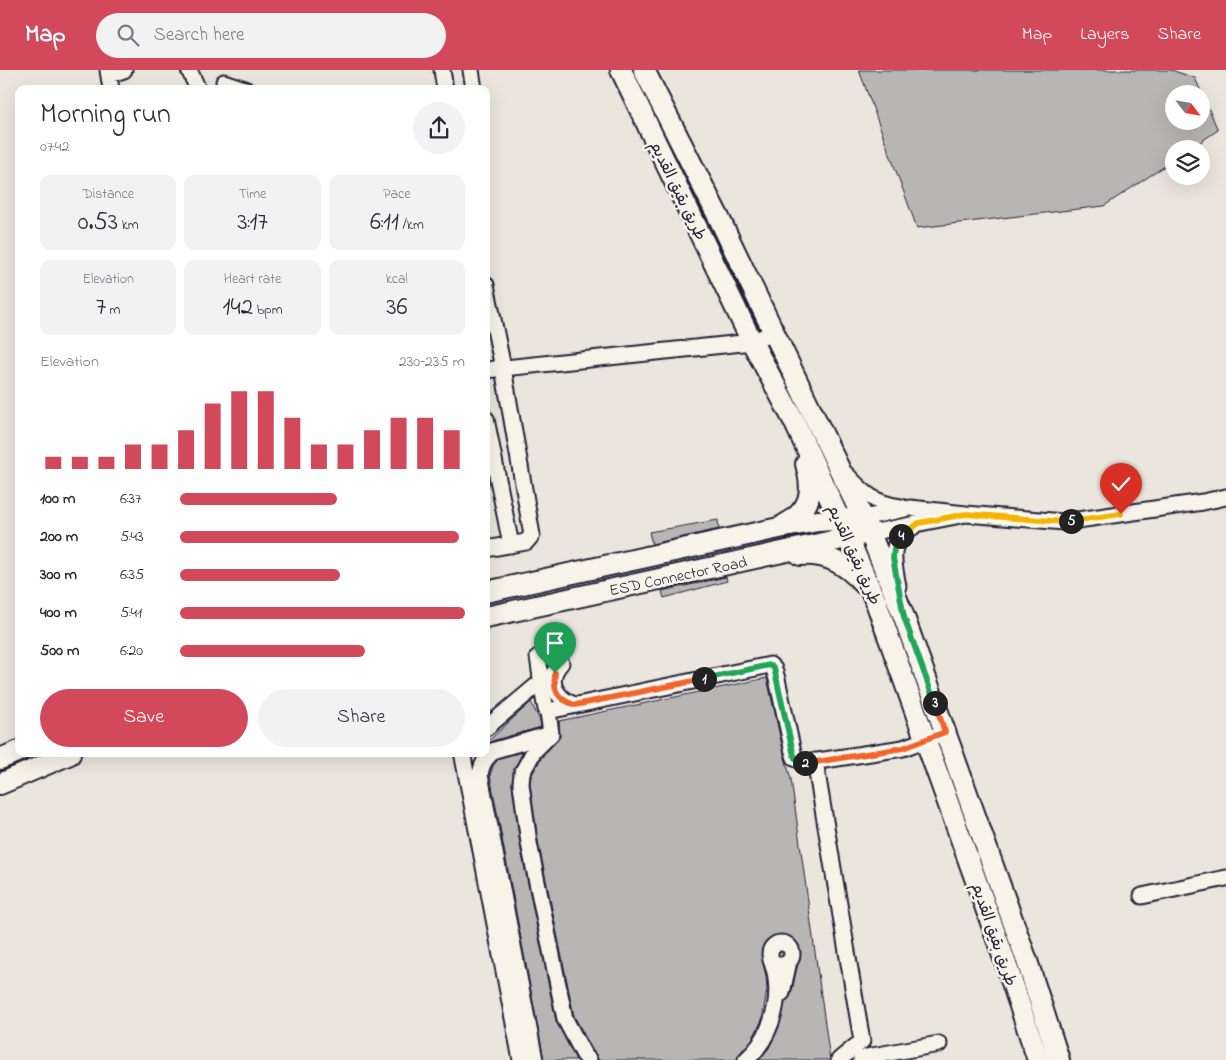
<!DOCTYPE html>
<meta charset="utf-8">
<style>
:root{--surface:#fff;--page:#f2f2f3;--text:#2b2b33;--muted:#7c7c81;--accent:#d1495b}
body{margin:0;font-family:"Indie Flower","Playpen Sans Arabic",sans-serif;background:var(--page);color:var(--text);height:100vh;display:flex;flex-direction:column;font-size:19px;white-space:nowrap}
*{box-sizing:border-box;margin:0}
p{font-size:16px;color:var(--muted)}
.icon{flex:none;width:28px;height:28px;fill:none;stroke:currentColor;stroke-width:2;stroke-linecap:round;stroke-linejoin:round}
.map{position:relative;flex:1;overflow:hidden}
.details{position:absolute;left:15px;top:15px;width:475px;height:672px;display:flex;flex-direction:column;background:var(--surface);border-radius:10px;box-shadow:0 5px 20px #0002}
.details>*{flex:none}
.needle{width:32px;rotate:121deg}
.fabs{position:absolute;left:1165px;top:15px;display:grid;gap:10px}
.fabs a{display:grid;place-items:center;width:45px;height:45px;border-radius:50%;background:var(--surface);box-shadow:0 5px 20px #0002;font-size:25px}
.pin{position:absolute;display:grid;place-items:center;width:42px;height:42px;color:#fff;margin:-51px -21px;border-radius:50% 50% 50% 0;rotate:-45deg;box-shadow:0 0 5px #0007}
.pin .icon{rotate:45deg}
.km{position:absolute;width:25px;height:25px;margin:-12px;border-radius:50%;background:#222;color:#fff;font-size:14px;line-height:25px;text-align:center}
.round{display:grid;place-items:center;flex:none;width:52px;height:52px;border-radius:26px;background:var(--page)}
.headline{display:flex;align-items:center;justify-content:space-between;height:85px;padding:0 25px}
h1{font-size:28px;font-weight:600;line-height:38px}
.stats{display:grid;grid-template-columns:repeat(3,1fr);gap:8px;height:85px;padding:5px 25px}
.stats div{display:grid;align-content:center;border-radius:10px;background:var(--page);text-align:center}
.stats b{font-size:25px;font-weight:600}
.stats small{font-size:14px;font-weight:400}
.stats p{font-size:14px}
.chart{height:140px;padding:10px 25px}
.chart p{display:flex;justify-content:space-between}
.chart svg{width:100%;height:90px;margin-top:5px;stroke:var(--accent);stroke-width:6}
.button{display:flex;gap:10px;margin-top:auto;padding:10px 25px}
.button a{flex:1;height:58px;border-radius:30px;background:var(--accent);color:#fff;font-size:20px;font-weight:600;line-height:58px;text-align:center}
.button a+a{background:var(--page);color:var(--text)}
ul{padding:0 25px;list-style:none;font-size:16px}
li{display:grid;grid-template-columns:80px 60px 1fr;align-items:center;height:38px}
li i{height:12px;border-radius:6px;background:var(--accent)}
header{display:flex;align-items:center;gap:30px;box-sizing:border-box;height:70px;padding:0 25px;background:var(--accent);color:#fff}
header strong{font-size:24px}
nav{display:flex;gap:28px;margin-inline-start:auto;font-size:18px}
.search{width:350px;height:45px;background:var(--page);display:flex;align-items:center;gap:12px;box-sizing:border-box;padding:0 18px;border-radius:28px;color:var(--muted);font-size:19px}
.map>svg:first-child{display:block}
.building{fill:#b8b6b5;stroke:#22223b;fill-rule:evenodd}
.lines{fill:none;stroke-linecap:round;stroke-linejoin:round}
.minor-casing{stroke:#22223b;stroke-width:19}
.major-casing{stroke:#22223b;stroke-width:24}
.minor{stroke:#f7f3e8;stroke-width:15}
.major{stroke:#f7f3e8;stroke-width:20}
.split-1-casing{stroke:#fff;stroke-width:10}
.split-2-casing{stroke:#fff;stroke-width:10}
.split-3-casing{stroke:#fff;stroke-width:10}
.split-4-casing{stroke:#fff;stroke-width:10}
.split-5-casing{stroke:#fff;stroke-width:10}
.split-6-casing{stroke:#fff;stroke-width:10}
.split-1{stroke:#f0652b;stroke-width:6}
.split-2{stroke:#22a559;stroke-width:6}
.split-3{stroke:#f0652b;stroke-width:6}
.split-4{stroke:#22a559;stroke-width:6}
.split-5{stroke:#f5b400;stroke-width:6}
.split-6{stroke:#f5b400;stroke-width:6}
.labels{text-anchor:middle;stroke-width:5;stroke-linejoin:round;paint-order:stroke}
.street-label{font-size:16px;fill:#22223b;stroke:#f7f3e8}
</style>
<header>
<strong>Map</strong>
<div class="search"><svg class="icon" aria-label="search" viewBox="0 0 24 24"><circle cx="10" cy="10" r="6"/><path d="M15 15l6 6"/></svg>Search here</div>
<nav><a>Map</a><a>Layers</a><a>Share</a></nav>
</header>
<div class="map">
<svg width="1226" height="990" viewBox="0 0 1226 990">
<rect width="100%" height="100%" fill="#eae6de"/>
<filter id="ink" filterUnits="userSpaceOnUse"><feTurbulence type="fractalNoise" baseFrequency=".02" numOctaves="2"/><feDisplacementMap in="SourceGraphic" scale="10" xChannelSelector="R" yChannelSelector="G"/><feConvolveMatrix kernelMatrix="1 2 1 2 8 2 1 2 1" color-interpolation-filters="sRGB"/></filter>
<g filter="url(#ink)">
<path class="building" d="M859,0H1171L1195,8L1218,60L1190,79H1174V90L1104,136L917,158ZM1174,24H1201V51H1174Z
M718,450L719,459L652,474L649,462Z
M726,507L727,511L664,528L662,521Z
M767,608L784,684L791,709L830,990H759L769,978L779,957L785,932L791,925L798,893V888L791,882H786L780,888L777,883L772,881L764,884L762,889L766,906L767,920L762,950L753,968L739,984L737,990H598L574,946L538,771L530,714L531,706L542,687L560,667L559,651Z
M531,632L540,651L541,657L492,671L486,675V673Z
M523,682L514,699L512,713L520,775L556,951L576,990H544L490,705L493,696L499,688Z"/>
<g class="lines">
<defs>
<path id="minor" d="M108,0L111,19
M189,0L198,19
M442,0L445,19
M471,0L474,19
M109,5L124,0
M224,12L245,19
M486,215L503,298L532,465L526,472L486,479
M486,300L752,272L774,262
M486,349L511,475
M846,404C864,423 874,434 901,437
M966,444L1064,452L1203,432L1226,427
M863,448L910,438L966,444L870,463
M898,516C893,490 887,472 914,456
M538,587C541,605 542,622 546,639L548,641L770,595L774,599L777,609L793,682L795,688L805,693L903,678L935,666
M561,593C545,610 556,629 575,635
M548,641L551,664L534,681L522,703L521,714L529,773L565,949L584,985L589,990
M486,658L542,611
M464,684L463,687L521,990
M815,691L862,971L839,990
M1142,826L1226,808
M770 884a11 11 0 1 1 22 0a11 11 0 1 1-22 0Z
M782,923L789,891
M535,990L480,705C482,693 486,687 495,680L551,664
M746,990C768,971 780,938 776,909C776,903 773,896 771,890
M861,990L867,987L939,974"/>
<path id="major" d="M621,0L752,272L794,351L848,468L876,532L1007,897L1038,990
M644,0L719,148L870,463L904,547L1027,891L1059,990
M784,455C811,440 814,423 806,394
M800,485C827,483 846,494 864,514
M486,522L779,458L818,451L851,449
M486,547L860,465
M0,689L19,681
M0,714L70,684"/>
</defs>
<use href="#minor" class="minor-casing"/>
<use href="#major" class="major-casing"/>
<use href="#minor" class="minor"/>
<use href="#major" class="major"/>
</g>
</g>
<g class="lines" filter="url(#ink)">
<defs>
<path id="split-1" d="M555,603C553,621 557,629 575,635L704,609"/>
<path id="split-2" d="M704,609L770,595L774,598L793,682L795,688L805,693"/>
<path id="split-3" d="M805,693L816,692L903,678L945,662L935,633"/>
<path id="split-4" d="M901,466L894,478L893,488L904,547L935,633"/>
<path id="split-5" d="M901,466L919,453L966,444L1064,452L1071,451"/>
<path id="split-6" d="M1071,451L1121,444"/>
</defs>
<use href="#split-1" class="split-1-casing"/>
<use href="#split-2" class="split-2-casing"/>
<use href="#split-3" class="split-3-casing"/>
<use href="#split-4" class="split-4-casing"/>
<use href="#split-5" class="split-5-casing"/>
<use href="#split-6" class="split-6-casing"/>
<use href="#split-1" class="split-1"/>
<use href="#split-2" class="split-2"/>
<use href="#split-3" class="split-3"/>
<use href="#split-4" class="split-4"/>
<use href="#split-5" class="split-5"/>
<use href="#split-6" class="split-6"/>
</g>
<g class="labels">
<g class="street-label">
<text transform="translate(679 120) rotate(64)" y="6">طريق بقيق القديم</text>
<text transform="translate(855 484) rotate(66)" y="6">طريق بقيق القديم</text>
<text transform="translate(678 505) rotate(-12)" y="6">ESD Connector Road</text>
<text transform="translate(995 864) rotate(71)" y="6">طريق بقيق القديم</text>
</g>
</g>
</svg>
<div class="fabs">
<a><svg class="needle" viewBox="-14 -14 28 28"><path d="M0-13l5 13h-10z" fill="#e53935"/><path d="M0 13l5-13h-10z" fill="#7c7c81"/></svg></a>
<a><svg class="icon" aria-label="layers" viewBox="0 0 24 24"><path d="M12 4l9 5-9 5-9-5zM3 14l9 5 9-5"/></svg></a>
</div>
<div class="pin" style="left:555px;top:603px;background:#1e9e55"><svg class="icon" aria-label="arrive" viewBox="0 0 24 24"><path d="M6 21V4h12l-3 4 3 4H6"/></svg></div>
<div class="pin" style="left:1121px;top:444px;background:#d93025"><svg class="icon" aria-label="check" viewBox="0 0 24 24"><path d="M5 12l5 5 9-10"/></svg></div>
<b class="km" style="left:704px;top:609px">1</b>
<b class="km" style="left:805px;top:693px">2</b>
<b class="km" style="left:935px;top:633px">3</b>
<b class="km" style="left:901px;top:466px">4</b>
<b class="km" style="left:1071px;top:451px">5</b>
<section class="details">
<div class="headline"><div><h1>Morning run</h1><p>07:42</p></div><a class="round"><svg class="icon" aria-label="share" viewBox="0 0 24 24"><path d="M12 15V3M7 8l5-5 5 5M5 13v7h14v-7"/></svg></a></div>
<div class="stats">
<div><p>Distance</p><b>0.53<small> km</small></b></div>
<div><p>Time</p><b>3:17</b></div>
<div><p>Pace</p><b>6:11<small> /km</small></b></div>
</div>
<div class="stats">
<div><p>Elevation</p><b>7<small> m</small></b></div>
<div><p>Heart rate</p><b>142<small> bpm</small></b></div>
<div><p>kcal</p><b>36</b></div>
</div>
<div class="chart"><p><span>Elevation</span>230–235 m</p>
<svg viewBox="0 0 160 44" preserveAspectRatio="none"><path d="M5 44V38M15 44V38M25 44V38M35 44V32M45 44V32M55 44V25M65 44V12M75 44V6M85 44V6M95 44V19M105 44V32M115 44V32M125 44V25M135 44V19M145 44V19M155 44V25"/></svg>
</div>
<ul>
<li><b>100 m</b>6:37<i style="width:55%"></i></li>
<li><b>200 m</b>5:43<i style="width:98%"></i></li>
<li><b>300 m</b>6:35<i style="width:56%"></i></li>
<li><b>400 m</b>5:41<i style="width:100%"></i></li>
<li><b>500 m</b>6:20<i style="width:65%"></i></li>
</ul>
<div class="button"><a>Save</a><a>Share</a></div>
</section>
</div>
